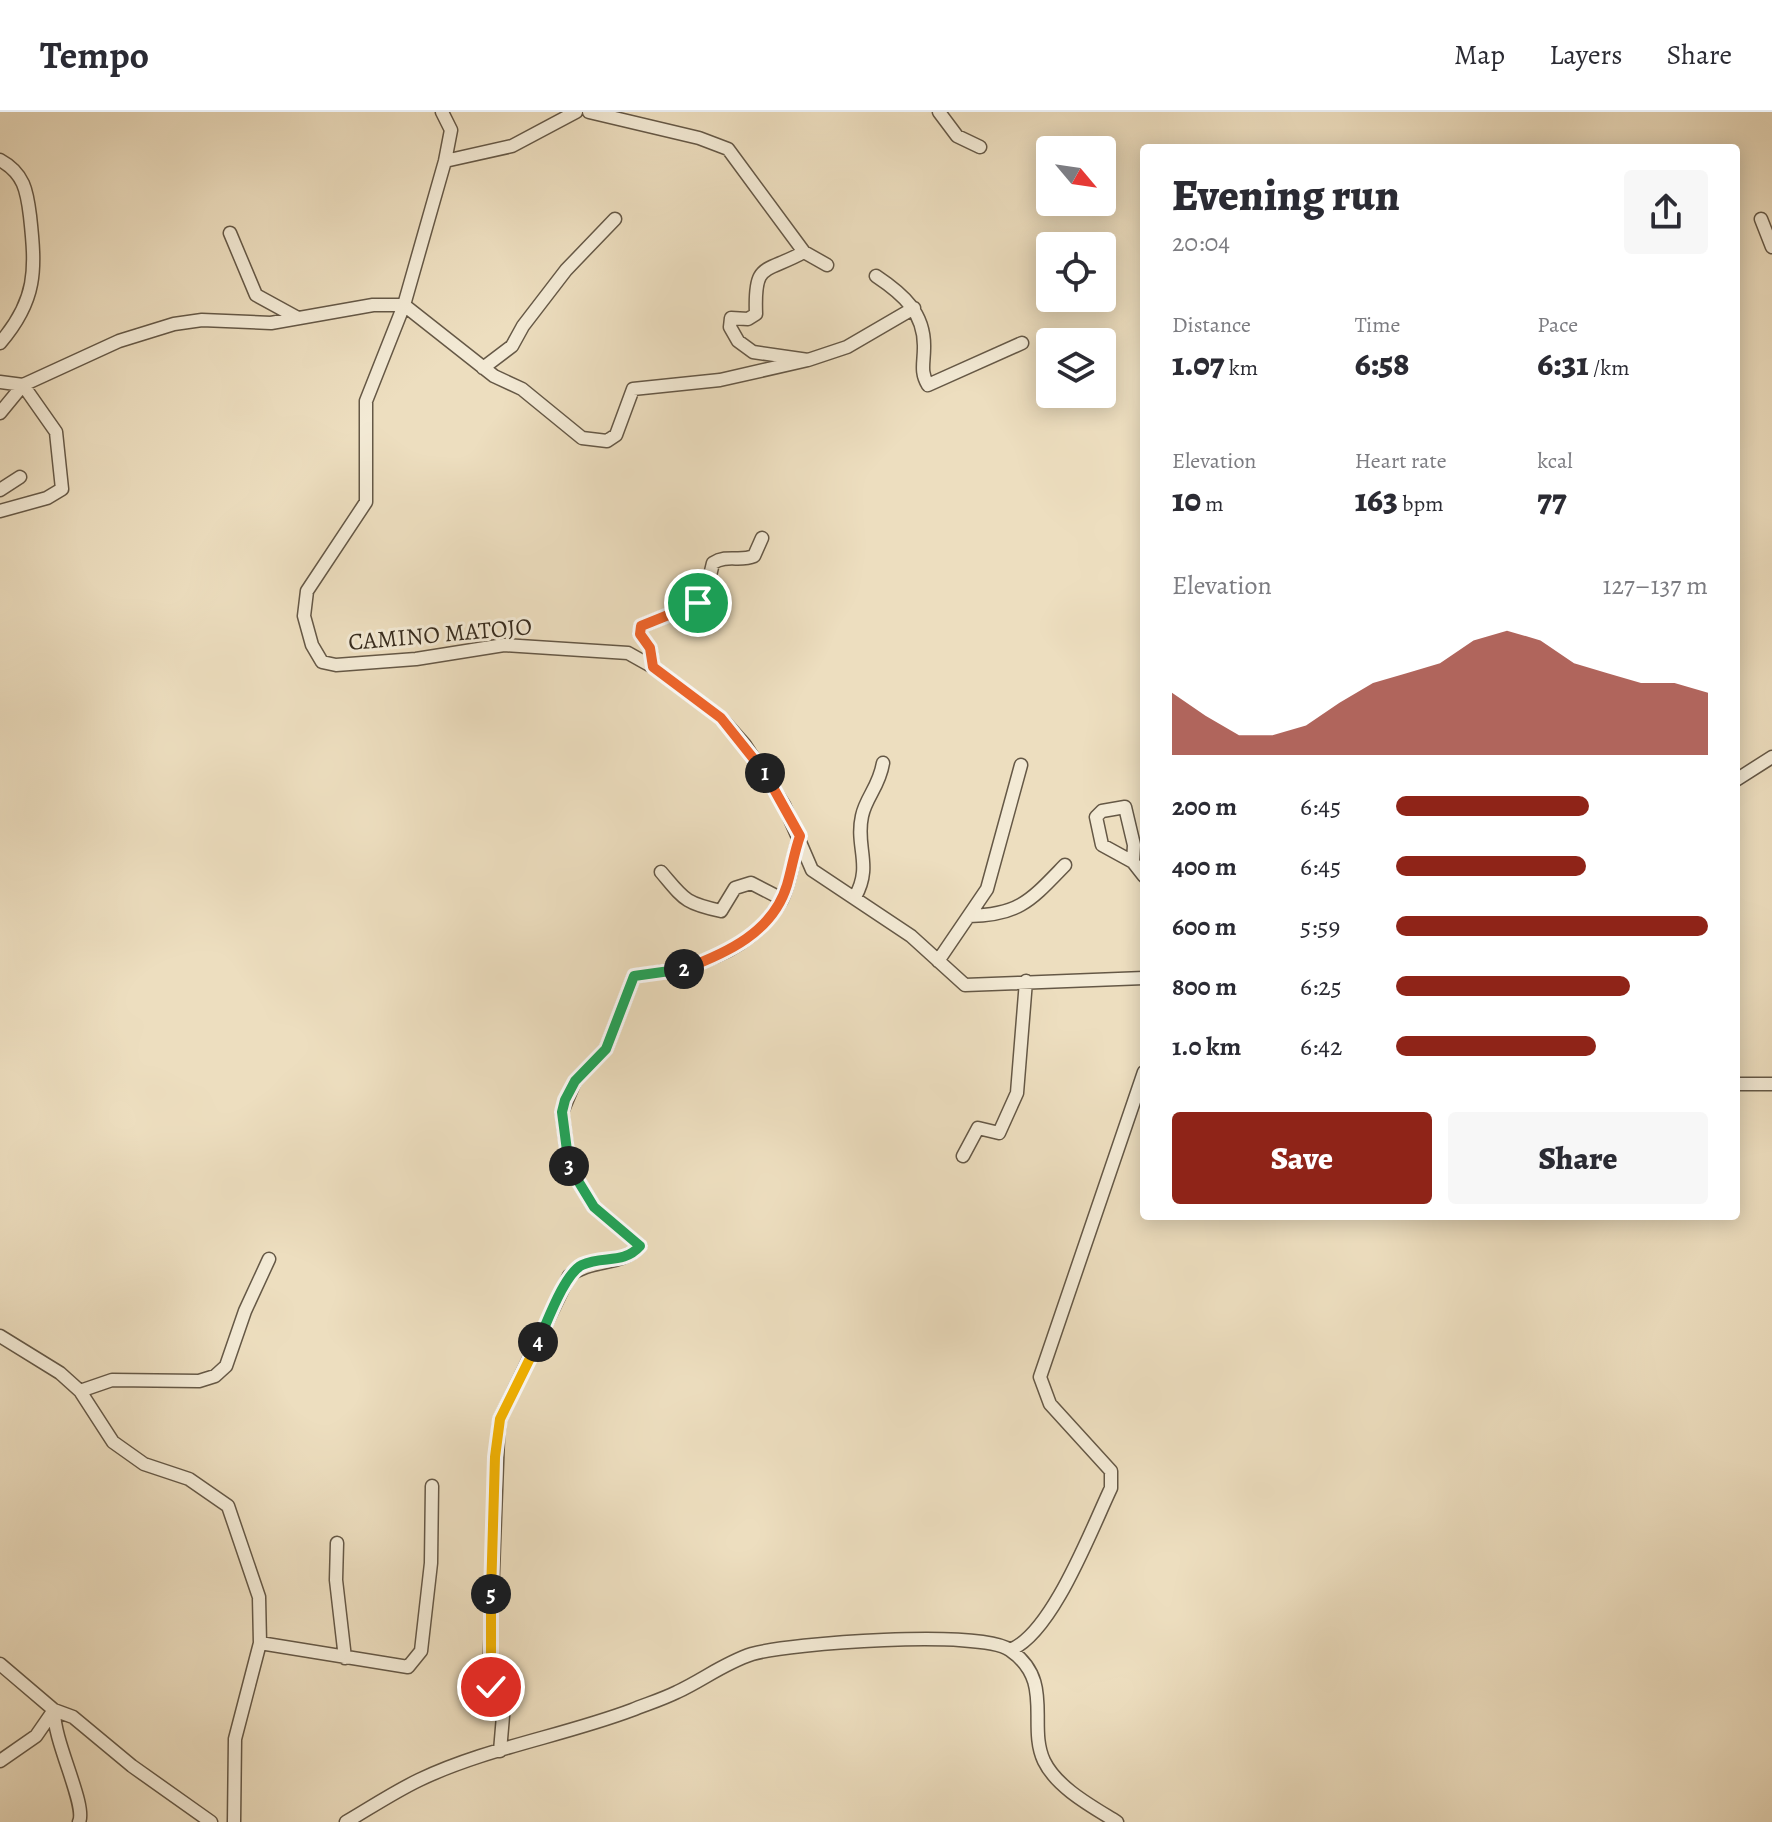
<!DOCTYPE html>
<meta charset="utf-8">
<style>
:root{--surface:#fff;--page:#f7f7f7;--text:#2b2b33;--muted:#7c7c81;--line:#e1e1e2;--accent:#8f2418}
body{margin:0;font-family:Alegreya,serif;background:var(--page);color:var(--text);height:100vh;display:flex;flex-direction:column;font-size:30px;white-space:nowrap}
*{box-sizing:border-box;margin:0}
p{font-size:26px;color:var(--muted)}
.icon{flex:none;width:44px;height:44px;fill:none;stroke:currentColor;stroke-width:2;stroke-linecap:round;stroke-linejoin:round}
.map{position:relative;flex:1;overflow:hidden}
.sheet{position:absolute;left:1140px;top:32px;width:600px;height:1076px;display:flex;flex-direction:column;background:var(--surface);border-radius:8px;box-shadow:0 4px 20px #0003}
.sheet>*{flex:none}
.needle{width:52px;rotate:119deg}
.controls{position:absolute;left:1036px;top:24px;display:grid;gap:16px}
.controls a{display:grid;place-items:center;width:80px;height:80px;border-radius:8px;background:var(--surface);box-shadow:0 4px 20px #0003;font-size:40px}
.pin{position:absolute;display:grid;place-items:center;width:68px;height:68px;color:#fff;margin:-34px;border:4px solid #fff;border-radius:50%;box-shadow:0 2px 8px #0007}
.km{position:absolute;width:40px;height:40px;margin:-20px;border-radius:50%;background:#222;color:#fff;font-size:22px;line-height:40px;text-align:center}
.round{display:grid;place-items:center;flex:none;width:84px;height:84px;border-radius:8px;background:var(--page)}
.overview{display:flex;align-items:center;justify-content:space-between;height:136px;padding:0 32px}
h1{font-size:44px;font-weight:800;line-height:60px}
.figures{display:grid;grid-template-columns:repeat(3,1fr);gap:12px;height:136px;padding:8px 32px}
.figures div{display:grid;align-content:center}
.figures b{font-size:34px;font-weight:800}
.figures small{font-size:22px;font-weight:400}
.figures p{font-size:22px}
.chart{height:224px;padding:16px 32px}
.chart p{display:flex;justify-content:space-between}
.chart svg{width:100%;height:144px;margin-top:8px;fill:var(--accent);opacity:.7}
.button{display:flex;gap:16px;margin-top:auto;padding:16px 32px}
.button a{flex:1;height:92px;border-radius:8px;background:var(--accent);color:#fff;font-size:32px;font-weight:800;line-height:92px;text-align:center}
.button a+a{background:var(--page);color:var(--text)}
ul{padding:0 32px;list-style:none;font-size:26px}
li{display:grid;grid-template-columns:128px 96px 1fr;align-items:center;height:60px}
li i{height:20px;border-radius:10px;background:var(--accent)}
header{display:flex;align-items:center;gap:48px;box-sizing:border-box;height:112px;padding:0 40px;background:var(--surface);border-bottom:2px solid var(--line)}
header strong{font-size:38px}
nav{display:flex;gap:44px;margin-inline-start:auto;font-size:28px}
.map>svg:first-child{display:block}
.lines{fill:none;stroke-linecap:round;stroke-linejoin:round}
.minor-casing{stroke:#655846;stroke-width:15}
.minor{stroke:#f3ead5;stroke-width:12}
.split-1-casing{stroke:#fff;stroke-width:16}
.split-2-casing{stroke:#fff;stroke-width:16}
.split-3-casing{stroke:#fff;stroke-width:16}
.split-4-casing{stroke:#fff;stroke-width:16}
.split-5-casing{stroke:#fff;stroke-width:16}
.split-6-casing{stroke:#fff;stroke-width:16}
.split-1{stroke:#f0652b;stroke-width:10}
.split-2{stroke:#f0652b;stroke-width:10}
.split-3{stroke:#22a559;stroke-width:10}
.split-4{stroke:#22a559;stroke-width:10}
.split-5{stroke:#f5b400;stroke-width:10}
.split-6{stroke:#f5b400;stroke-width:10}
.labels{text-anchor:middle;stroke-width:6;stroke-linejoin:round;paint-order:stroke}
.street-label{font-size:24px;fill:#382c1e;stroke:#f3ead5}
</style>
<header>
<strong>Tempo</strong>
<nav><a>Map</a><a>Layers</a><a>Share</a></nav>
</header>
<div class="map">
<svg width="1772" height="1710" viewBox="0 0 1772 1710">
<rect width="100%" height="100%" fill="#eddebf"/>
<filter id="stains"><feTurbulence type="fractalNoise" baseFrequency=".0025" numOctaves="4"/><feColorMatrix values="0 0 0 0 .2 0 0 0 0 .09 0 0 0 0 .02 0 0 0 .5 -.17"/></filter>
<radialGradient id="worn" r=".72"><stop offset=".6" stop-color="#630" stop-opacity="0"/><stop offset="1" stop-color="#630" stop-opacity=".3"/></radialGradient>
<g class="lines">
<defs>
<path id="minor" d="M442,0L451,18L445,49L404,193L366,289V390L307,479L304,504L312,533L322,550L336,553L416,547L504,533L628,541L653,555L721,606L745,633L784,693L812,758L911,824L965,873L1144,866
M589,0L699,26L728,37L804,140
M939,0L957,24L980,35
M0,48C24,61 27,79 30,104C36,158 37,188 0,231
M445,49L512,34L576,0
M1761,107L1772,135
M230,121L256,183L298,206
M827,153L804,140C764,162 754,149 756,202L748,207L731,206L730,215L738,229L753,240L808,248L847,235L914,196
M876,164C903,182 925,201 924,236C924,251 920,260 928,273L1022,231
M483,256L512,234L523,214L566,158L615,107
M0,270L23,273L56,320L62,377L47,386L0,399
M0,301L23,273L119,229L174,212L202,208L271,211L373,193H404L494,264L522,277L582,326L607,329L616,323L633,277L720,268L808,248
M0,378L20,365
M653,555L650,536L640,522L641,514L698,491L706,480L713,451C727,442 740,450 754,444L762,426
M1736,668L1772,645
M1133,750L1134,733L1125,695L1102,699L1096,705L1102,733L1133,750L1144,764
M661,760C684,787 684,791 721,799L735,776L751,771L782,787
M855,785C873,753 855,735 862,704C866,685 879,675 883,651
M969,804C1020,803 1031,788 1065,753
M938,849L987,777L1021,653
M1736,972H1772
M963,1044L978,1016L999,1021L1017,981L1026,869
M0,1224L60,1261L80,1279L113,1330L144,1352L189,1367L228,1394L259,1485L260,1531L235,1627L234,1710
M80,1279L112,1268L199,1269L215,1264L226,1254L245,1199L269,1147
M337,1431L336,1468L345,1546
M260,1531L408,1555L421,1539L431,1451L432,1374
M1010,1538C1052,1522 1091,1418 1111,1376V1359L1050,1292L1040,1265L1144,960
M0,1552L54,1598C53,1629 87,1693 79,1710
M500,1639L503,1604L491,1575L490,1541L498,1324L500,1307L569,1164C591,1146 621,1155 640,1134L594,1095L569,1054L562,1000L575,969L606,937L634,864C691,857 750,842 781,789C791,771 792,745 800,724
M0,1649L36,1624L54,1598L73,1605L132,1654L211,1710
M346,1710C370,1696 394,1680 419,1668C486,1636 563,1624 632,1598C647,1592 663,1587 677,1580C703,1568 724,1551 752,1542C790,1531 980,1517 1010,1538C1055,1569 1027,1613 1044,1649C1057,1676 1093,1695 1117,1710"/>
</defs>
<use href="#minor" class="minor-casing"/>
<use href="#minor" class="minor"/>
</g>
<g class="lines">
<defs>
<path id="split-1" d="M698,491L641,514L640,522L650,536L653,555L721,606L765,661"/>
<path id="split-2" d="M684,857C727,841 773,820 787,773C792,756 794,741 800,724L765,661"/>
<path id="split-3" d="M569,1054L562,1000L565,988L575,969L606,937L634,864L684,857"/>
<path id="split-4" d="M538,1230C547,1211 564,1162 582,1153C603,1143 623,1153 640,1134L594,1095L569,1054"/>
<path id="split-5" d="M491,1482L495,1345L500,1307L538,1230"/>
<path id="split-6" d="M491,1575V1482"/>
</defs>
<use href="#split-1" class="split-1-casing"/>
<use href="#split-2" class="split-2-casing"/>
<use href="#split-3" class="split-3-casing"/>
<use href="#split-4" class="split-4-casing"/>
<use href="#split-5" class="split-5-casing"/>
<use href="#split-6" class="split-6-casing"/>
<use href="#split-1" class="split-1"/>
<use href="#split-2" class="split-2"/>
<use href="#split-3" class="split-3"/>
<use href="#split-4" class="split-4"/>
<use href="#split-5" class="split-5"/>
<use href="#split-6" class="split-6"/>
</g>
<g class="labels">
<g class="street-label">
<text transform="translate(440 522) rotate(-5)" y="8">CAMINO MATOJO</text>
</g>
</g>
<rect width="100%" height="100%" filter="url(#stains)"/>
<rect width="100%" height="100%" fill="url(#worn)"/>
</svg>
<div class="controls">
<a><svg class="needle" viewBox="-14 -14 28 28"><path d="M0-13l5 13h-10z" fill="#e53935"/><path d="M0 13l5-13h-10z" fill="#7c7c81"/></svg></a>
<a><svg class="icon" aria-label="locate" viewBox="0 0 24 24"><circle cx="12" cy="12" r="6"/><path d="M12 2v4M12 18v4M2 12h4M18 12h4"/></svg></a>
<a><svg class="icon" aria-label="layers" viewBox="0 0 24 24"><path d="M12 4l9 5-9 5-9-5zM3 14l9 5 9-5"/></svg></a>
</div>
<div class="pin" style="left:698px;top:491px;background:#1e9e55"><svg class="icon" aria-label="arrive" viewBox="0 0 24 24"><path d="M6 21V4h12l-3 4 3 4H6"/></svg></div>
<div class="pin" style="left:491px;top:1575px;background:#d93025"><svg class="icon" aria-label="check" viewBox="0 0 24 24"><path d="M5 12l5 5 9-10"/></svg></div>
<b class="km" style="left:765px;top:661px">1</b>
<b class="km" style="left:684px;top:857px">2</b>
<b class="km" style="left:569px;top:1054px">3</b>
<b class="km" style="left:538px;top:1230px">4</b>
<b class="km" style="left:491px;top:1482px">5</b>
<section class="sheet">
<div class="overview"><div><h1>Evening run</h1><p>20:04</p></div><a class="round"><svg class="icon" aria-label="share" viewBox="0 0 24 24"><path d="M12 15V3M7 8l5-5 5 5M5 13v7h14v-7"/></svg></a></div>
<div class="figures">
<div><p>Distance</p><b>1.07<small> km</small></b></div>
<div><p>Time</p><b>6:58</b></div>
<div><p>Pace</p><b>6:31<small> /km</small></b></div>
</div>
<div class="figures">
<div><p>Elevation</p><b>10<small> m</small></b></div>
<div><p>Heart rate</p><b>163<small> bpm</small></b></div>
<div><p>kcal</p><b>77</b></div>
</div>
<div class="chart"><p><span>Elevation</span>127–137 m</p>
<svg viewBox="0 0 160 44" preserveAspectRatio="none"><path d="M0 44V25L10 32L20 38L30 38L40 35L50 28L60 22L70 19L80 16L90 9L100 6L110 9L120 16L130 19L140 22L150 22L160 25V44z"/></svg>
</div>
<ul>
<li><b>200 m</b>6:45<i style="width:62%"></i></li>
<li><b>400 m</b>6:45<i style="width:61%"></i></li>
<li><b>600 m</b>5:59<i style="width:100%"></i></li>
<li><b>800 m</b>6:25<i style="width:75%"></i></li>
<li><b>1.0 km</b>6:42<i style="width:64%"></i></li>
</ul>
<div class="button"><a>Save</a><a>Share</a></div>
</section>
</div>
